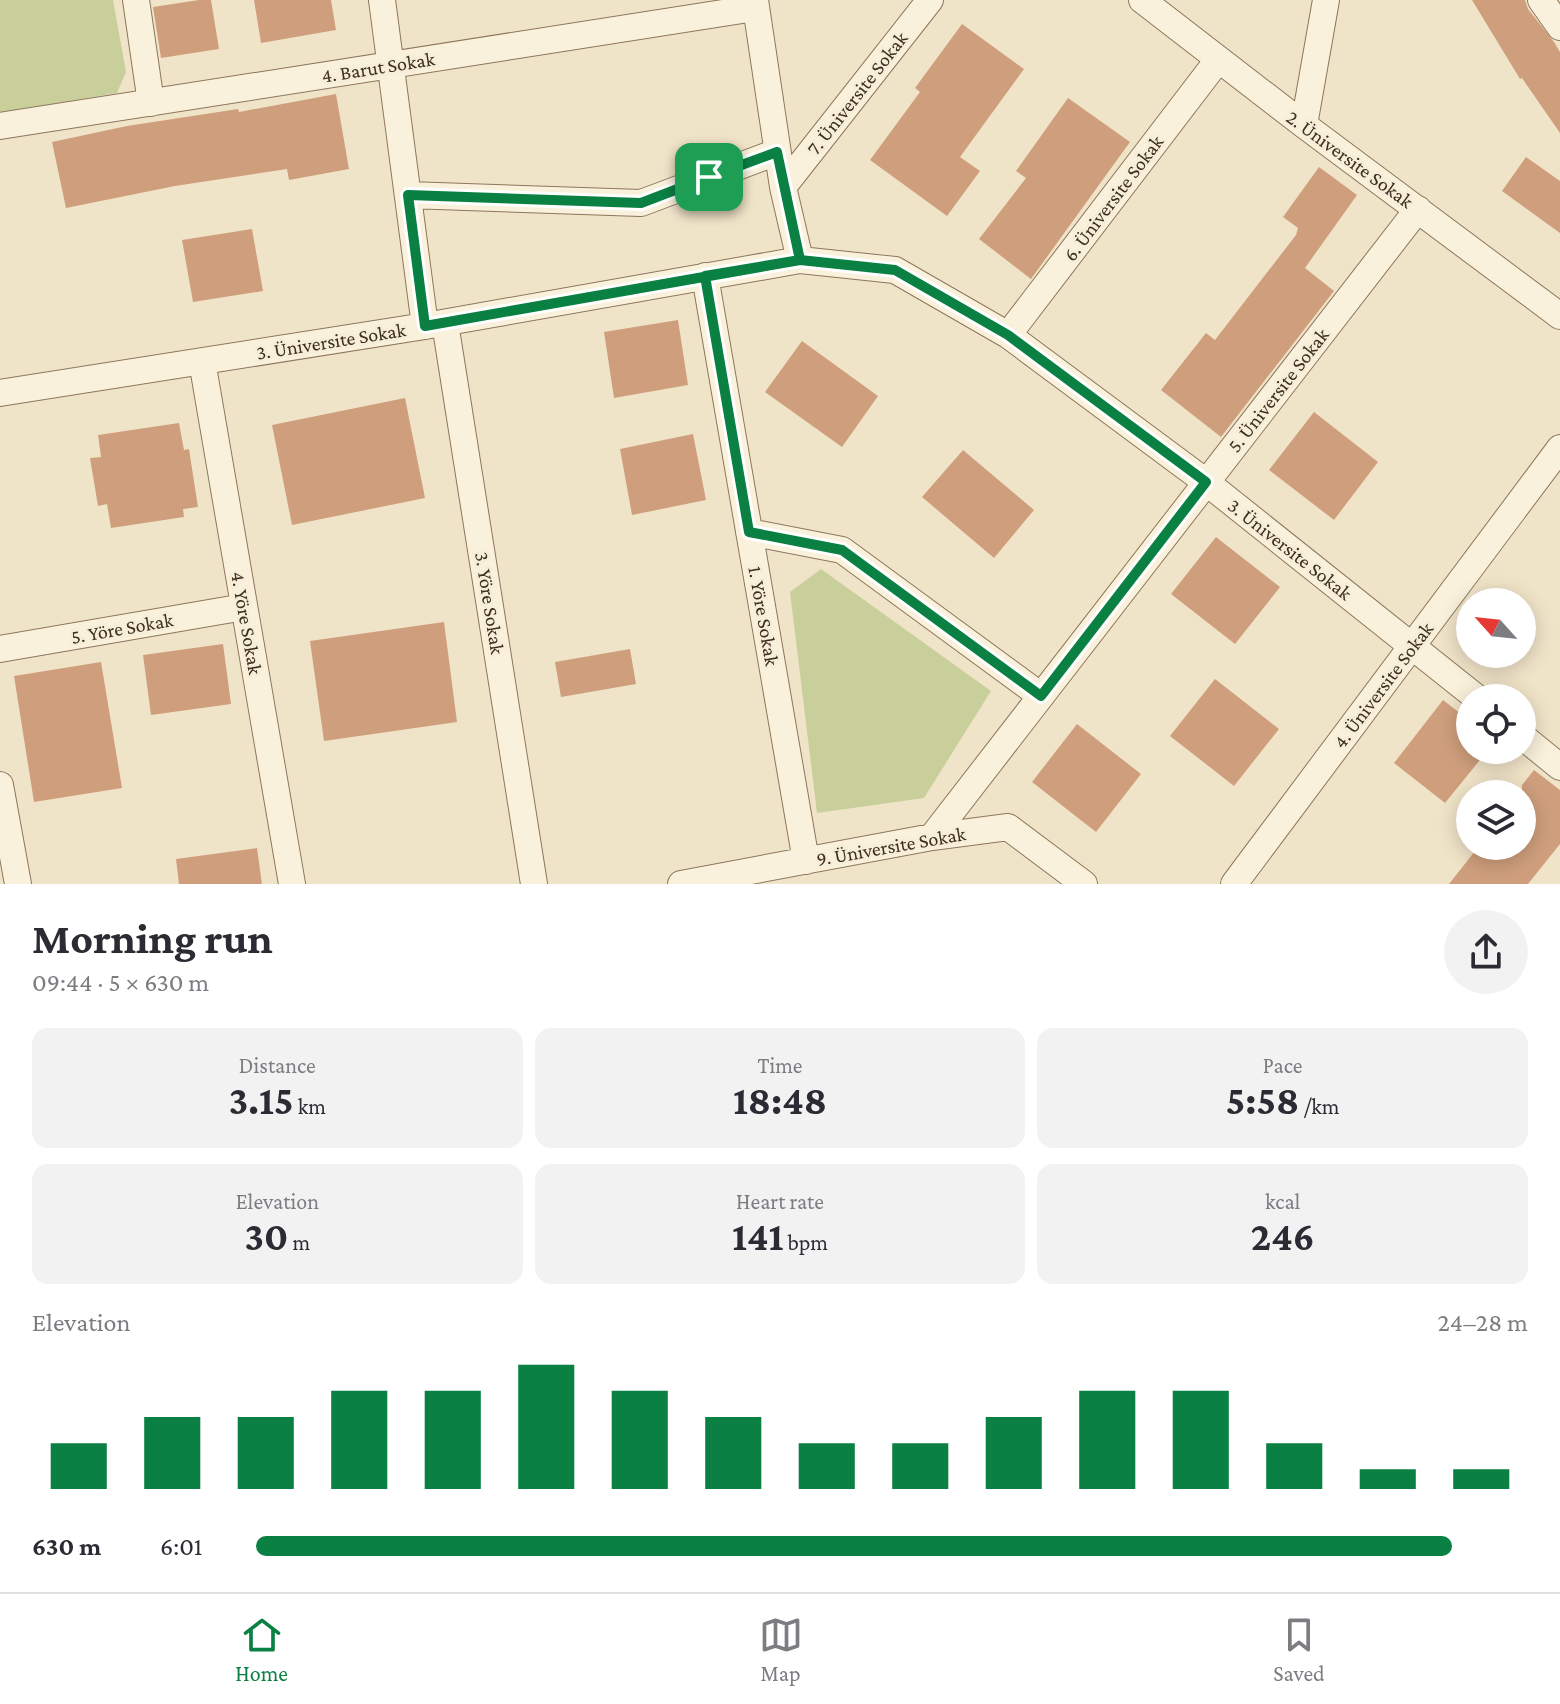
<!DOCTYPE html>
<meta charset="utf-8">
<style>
:root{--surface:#fff;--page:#f2f2f3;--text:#2b2b33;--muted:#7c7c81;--line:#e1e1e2;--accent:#0b8043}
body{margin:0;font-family:"Crimson Pro",serif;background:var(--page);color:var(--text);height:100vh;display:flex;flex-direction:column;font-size:30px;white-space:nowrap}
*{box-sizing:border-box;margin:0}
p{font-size:26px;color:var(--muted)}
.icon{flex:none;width:44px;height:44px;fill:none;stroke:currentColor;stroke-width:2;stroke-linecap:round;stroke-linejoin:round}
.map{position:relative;height:884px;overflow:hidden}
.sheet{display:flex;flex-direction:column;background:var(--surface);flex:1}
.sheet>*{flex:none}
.needle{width:52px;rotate:297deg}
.tools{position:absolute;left:1456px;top:588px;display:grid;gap:16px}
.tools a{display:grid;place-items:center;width:80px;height:80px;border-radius:50%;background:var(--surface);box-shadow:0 4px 20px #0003;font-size:40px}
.pin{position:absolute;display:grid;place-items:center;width:68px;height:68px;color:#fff;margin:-34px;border-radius:16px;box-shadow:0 4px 12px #0006}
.round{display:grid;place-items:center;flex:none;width:84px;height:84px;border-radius:42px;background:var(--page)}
.headline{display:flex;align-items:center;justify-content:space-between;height:136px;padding:0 32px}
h1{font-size:44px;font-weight:700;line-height:60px}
.figures{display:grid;grid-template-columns:repeat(3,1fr);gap:12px;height:136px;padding:8px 32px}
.figures div{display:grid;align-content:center;border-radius:16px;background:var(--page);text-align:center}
.figures b{font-size:40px;font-weight:700}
.figures small{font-size:22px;font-weight:400}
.figures p{font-size:22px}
.chart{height:224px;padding:16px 32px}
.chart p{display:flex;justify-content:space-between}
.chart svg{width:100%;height:144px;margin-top:8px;stroke:var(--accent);stroke-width:6}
ul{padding:0 32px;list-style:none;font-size:26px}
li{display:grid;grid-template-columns:128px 96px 1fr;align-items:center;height:60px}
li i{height:20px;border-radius:10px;background:var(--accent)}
.tabs{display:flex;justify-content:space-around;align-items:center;height:112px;border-top:2px solid var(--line);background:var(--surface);font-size:22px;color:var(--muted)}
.tabs a{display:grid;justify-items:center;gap:4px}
.tabs .selected{color:var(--accent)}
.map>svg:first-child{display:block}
.green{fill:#c9cf9b}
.building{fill:#cf9f7d}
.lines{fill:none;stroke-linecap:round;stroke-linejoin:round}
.street-casing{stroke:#8d765c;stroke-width:28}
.street{stroke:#faf1dc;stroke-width:26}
.route-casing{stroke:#fff;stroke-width:16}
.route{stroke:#0b8043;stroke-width:10}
.labels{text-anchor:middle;stroke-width:6;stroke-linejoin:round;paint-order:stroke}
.street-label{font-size:20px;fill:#3d2e20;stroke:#f7eed8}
</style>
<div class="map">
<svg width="1560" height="884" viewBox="0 0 1560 884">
<rect width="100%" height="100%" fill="#f0e4c8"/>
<path class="green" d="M0,0H113L126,72L117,93L0,113Z
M821,569L991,691L924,798L817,813L790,592Z"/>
<path class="building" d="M199,0H211L219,49L161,58L153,7Z
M254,0H331L336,30L261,43Z
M1472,0H1525L1528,9L1554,42L1560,52V133L1522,78L1520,79Z
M962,24L1024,69L960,157L980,171L947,216L870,160L920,92L915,88Z
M336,94L349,169L289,180L287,169L175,186L66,208L52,142L127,126L238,109L239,112Z
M1068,98L1130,142L1031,279L979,239L1026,178L1016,171Z
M1526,157L1560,181V233L1502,191Z
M1319,167L1357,195L1305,268L1334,291L1221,437L1161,390L1206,333L1215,340L1296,235L1298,228L1283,217Z
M252,229L263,291L193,302L182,240Z
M678,320L688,385L614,398L604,332Z
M802,341L878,396L842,447L765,392Z
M405,398L425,498L292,525L272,425Z
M1314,412L1378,462L1334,520L1269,470Z
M179,423L184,450L189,449L198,507L183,509L184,517L111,528L107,504L98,506L90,458L101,457L98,435Z
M693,434L706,500L632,515L620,449Z
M963,450L1034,510L994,558L922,497Z
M1216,537L1280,587L1235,644L1171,594Z
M444,622L457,722L324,741L310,641Z
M223,644L231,704L151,715L143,655Z
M630,649L636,684L561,697L555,662Z
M101,662L122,788L34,802L14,676Z
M1215,679L1279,729L1234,786L1170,736Z
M1443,700L1470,721V750H1488L1445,803L1394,763Z
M1077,724L1141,774L1096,832L1032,782Z
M1534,770L1560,790V844L1528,884H1449L1479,846H1522V785Z
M257,848L262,884H179L176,859Z"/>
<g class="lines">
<defs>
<path id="street" d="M136,0L151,103
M382,0L425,326
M755,0L783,187L800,260
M1142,0L1304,125L1560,316
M1541,0L1560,27
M1304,125L1326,0
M0,126L755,8
M783,187L930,0
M408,195L641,203L777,152
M705,276L806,861
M445,323L534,884
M1008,335L1218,60
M202,361L292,884
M0,393L425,326L800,260L895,270L1008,335L1206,482L1477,698
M749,532L842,550L1041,696
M0,649L244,607
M1522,736L1560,767
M0,785L18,884
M932,837L1418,209
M681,884L932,837L1008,827L1084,884
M1234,884L1560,448"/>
</defs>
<use href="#street" class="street-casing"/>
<use href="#street" class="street"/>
</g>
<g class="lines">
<defs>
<path id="route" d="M709,177L641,203L408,195L425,326L800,260L895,270L1008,335L1206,482L1041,696L842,550L749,532L705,276L800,260L777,152L709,177"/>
</defs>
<use href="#route" class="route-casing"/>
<use href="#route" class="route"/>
</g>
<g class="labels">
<g class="street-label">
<text transform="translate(378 67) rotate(-9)" y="7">4. Barut Sokak</text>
<text transform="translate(857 93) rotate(-52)" y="7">7. Üniversite Sokak</text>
<text transform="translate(1350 159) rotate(36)" y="7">2. Üniversite Sokak</text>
<text transform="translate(1113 198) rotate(-53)" y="7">6. Üniversite Sokak</text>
<text transform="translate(331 341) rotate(-9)" y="7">3. Üniversite Sokak</text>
<text transform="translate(1278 390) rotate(-52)" y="7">5. Üniversite Sokak</text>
<text transform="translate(1290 549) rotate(38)" y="7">3. Üniversite Sokak</text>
<text transform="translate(490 603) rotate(81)" y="7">3. Yöre Sokak</text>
<text transform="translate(764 616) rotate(80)" y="7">1. Yöre Sokak</text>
<text transform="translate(247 623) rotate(80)" y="7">4. Yöre Sokak</text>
<text transform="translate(122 628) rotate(-10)" y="7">5. Yöre Sokak</text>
<text transform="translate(1383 685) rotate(-53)" y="7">4. Üniversite Sokak</text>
<text transform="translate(891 846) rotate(-10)" y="7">9. Üniversite Sokak</text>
</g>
</g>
</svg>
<div class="tools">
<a><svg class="needle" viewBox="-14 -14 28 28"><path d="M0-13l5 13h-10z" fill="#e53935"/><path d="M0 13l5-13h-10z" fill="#7c7c81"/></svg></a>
<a><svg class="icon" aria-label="locate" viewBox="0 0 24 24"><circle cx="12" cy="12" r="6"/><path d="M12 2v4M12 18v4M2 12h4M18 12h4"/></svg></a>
<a><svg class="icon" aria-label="layers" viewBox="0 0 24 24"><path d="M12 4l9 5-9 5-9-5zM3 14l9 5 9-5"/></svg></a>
</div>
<div class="pin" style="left:709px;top:177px;background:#1e9e55"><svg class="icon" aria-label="arrive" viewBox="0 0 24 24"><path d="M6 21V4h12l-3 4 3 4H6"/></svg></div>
</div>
<section class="sheet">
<div class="headline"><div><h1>Morning run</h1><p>09:44 · 5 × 630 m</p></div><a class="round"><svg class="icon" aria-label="share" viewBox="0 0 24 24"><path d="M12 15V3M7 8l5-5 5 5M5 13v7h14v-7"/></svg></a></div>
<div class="figures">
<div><p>Distance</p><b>3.15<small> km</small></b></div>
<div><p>Time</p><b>18:48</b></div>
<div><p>Pace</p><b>5:58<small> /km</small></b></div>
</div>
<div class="figures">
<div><p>Elevation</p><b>30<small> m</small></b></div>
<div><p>Heart rate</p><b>141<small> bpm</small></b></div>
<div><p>kcal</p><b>246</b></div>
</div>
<div class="chart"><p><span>Elevation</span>24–28 m</p>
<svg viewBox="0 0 160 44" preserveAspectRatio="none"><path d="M5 44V30M15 44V22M25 44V22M35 44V14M45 44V14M55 44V6M65 44V14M75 44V22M85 44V30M95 44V30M105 44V22M115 44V14M125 44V14M135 44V30M145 44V38M155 44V38"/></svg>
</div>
<ul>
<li><b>630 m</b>6:01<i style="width:94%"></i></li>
</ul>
</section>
<nav class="tabs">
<a class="selected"><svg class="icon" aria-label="home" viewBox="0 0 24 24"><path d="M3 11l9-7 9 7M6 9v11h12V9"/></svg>Home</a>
<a><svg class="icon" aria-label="map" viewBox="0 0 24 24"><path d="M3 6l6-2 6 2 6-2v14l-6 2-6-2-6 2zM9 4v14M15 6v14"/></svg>Map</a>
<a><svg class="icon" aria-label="saved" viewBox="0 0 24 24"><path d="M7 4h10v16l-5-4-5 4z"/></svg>Saved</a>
</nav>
